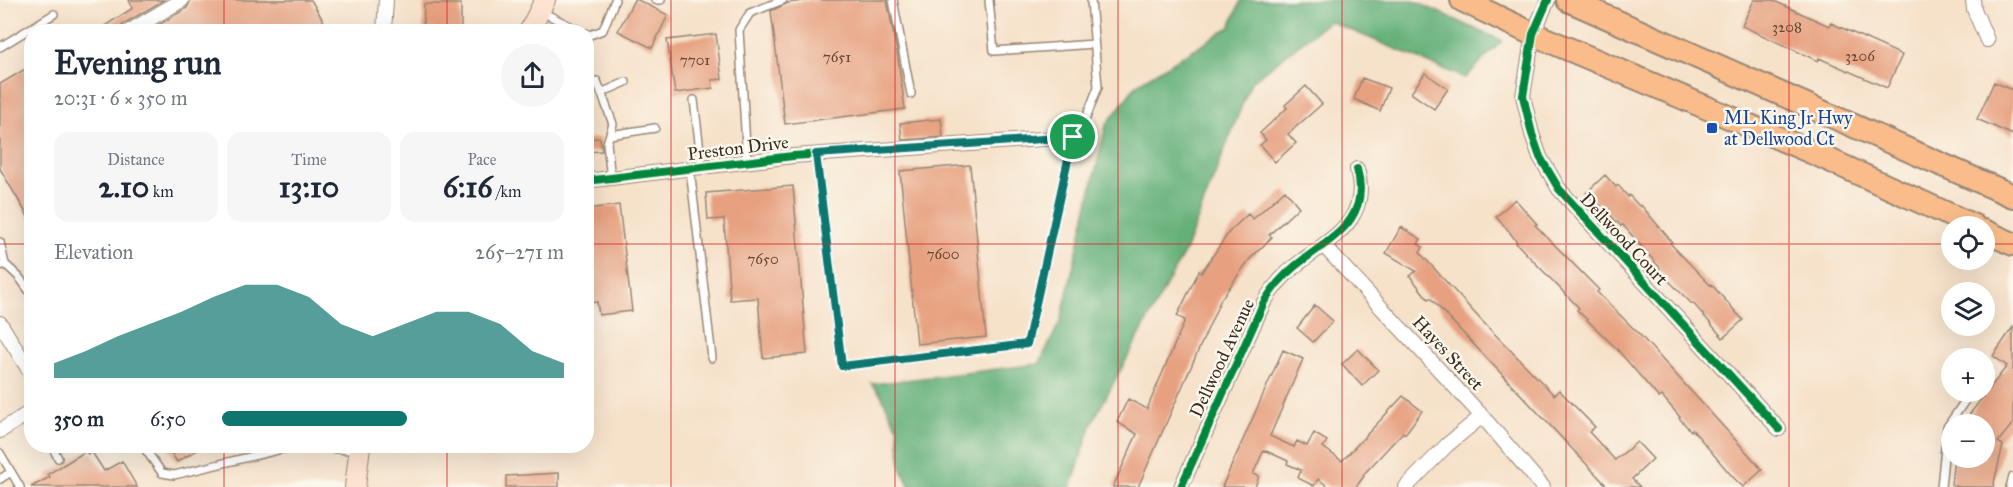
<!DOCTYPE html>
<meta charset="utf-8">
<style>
:root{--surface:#fff;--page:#f6f6f7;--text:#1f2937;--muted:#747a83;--accent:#0f766e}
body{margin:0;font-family:"IM FELL Great Primer",serif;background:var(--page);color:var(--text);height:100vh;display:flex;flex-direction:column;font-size:22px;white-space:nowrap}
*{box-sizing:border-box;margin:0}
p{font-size:20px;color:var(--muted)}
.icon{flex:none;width:33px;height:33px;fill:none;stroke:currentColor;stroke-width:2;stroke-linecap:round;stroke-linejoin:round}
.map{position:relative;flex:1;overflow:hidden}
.details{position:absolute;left:24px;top:24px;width:570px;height:429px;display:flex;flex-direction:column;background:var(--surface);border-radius:24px;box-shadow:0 6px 24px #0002}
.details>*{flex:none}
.controls{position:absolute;left:1941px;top:216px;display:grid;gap:12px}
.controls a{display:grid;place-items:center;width:54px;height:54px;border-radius:50%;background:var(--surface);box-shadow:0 6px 24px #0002;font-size:30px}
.pin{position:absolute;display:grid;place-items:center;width:51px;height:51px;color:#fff;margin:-26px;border:3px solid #fff;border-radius:50%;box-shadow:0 2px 6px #0007}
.round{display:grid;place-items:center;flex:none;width:63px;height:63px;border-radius:32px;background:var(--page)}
.overview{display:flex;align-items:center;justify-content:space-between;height:102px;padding:0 30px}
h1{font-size:33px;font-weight:800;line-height:45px}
.stats{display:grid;grid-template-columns:repeat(3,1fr);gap:9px;height:102px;padding:6px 30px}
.stats div{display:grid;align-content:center;border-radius:15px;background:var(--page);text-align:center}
.stats b{font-size:30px;font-weight:800}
.stats small{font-size:16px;font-weight:400}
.stats p{font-size:16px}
.chart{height:168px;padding:12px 30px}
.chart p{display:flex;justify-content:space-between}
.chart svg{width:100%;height:108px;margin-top:6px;fill:var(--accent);opacity:.7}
ul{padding:0 30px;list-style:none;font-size:20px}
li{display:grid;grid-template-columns:96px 72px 1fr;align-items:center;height:45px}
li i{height:15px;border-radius:8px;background:var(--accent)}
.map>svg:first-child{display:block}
.forest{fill:#65b079;stroke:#506d4c;stroke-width:1.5}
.building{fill:#e7a180}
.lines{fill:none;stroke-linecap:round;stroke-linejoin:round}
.lane-casing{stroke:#988674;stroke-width:10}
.street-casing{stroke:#988674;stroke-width:16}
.secondary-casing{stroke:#988674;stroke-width:22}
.primary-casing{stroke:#988674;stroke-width:26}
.lane{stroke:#fff;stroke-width:7}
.street{stroke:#fff;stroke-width:14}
.secondary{stroke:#fde4d0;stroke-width:20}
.primary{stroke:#f9bc8a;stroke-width:22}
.cycleway-casing{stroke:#fbf7ec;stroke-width:11}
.cycleway{stroke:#00873e;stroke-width:8}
.route-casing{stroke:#fff;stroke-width:12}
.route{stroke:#0f766e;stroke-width:8}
.grid{fill:none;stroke:#d62828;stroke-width:1.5;stroke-opacity:0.55}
.transit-dot{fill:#1a4fb4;stroke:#fbf7ec;stroke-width:2}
.labels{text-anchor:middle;stroke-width:5;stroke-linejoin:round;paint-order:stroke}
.number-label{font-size:15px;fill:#664836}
.transit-label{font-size:18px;fill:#164399;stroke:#fbf7ec;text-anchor:start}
.street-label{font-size:18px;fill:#3b2a1e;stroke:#fbf7ec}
</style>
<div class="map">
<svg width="2013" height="487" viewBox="0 0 2013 487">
<rect width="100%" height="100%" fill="#fbf7ec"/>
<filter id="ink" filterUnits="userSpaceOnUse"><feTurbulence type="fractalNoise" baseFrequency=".0167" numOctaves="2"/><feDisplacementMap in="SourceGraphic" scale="12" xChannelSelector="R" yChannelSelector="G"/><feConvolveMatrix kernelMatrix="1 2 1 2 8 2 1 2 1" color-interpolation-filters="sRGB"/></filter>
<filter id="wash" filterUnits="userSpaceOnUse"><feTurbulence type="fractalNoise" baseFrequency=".008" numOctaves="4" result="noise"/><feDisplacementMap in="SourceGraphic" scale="24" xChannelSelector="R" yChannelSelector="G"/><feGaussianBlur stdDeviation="1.35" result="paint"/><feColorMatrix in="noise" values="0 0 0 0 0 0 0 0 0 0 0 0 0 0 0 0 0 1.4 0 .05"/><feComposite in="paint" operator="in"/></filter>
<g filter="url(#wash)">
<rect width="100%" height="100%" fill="#f6e1c9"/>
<path class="forest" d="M1241,0H1412L1502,41L1465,78L1329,21L1251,82L1186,249L1092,423L1071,487H910L901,468L898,429L880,393L872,384L1039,364L1061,320L1106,125L1137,84L1230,27Z"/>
<g id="blocks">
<path class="building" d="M129,0H164L123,24L119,32H95L133,8Z
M191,0H311L330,32H147L187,8Z
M634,0H638L668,15L652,48L618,31Z
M811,0H887L897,52L905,109L785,124L771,11L788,3Z
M1754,0H1772L1829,26L1831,23L1902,55L1887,88L1819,58L1818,61L1742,26Z
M424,4H461V32H423Z
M716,34L722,79L712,80L713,88L675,93L667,40Z
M32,65V223L0,169V84Z
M1425,73L1448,89L1434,109L1411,93Z
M1362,78L1389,88L1380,111L1354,99Z
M1994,82L2013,90V135L1977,119Z
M1306,86L1322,104L1288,134L1296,143L1275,162L1260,145L1266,140L1260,133L1287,108L1285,105Z
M941,119L943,137L902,140L900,123Z
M600,138L602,151L586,152V139Z
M970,165L986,337L917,344L900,171Z
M1605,175L1616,187L1618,185L1628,197L1629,195L1640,207L1641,205L1672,242L1670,243L1710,285L1711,284L1743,320L1723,338L1693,303L1692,304L1658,270L1660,268L1623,225L1621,226L1600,205L1598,206L1586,193Z
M793,186L807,354L763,358L758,298L730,300L724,219L708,220L706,193Z
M1285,190L1299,207L1269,235L1272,237L1249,260L1221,299L1138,487H1113L1137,434L1117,422L1128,399L1147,409L1185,320L1177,316L1199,271L1201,273L1229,232L1248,214L1253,219Z
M1515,199L1537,224L1535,225L1599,290L1597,292L1640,335L1751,457L1762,470L1743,487L1731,475L1692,429L1691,431L1679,418L1680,417L1662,396L1659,398L1616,348L1577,310L1579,308L1516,243L1517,242L1508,230L1496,217Z
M619,205L632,311L599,315L597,302L586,303V209Z
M1401,227L1421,239L1418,244L1423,247L1420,253L1481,320L1554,395L1559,390L1595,427L1589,432L1615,460L1637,442L1653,459L1632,479L1640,487H1608L1430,298L1428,299L1410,276L1416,271L1386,253Z
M1315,305L1333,321L1313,342L1297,328Z
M2013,327V423L1998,442L2003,445L1993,487H1960L1951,485L1954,458H1984V424H1962L2007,366L1993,356Z
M1358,349L1378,370L1362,386L1342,364Z
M1283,350L1303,359L1270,436L1294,447L1297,441L1307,446L1314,433L1327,441L1323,447L1342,461L1403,396L1422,411L1405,434L1403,432L1363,475L1364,476L1356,487H1329L1318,479L1314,486L1298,478L1301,470L1287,464L1288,461L1264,450L1253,474L1259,476L1255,487H1222Z
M167,446H204L177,462Z
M86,451L88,454L92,452L104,471L122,461L137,487H31L50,477L48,474Z
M559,473V487H506V476Z"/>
</g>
</g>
<g filter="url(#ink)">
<use href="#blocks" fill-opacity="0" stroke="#988674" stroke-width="1.5"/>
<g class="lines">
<defs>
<path id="lane" d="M655,0H661
M893,0L911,94
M989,0L994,51L1094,44
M542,12L582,32
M586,33L590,35L603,30L615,0
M0,47L54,14
M597,81L613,124L607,143L611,179
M601,93L626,82
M694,100L702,167
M610,135L655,128
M816,154L842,366L1027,344L1073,137L1086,118L1098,87L1091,0
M747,162L739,30L750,13L783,0
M690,169L712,358
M0,242L5,264
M0,266L5,264L19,277L32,295
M1984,374L1985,373
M52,446L58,458
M143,446L162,473L174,475L295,446
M313,446L357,451
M0,453L20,487
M0,479L11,472
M1941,487L1947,427L1971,392
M2010,487L2013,477"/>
<path id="street" d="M1548,0L1533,34L1523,96L1532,134L1540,157L1559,189L1779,429
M1973,0L1974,9L1987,40
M128,32L182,0
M384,32L386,0
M586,181L793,156L1073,137
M1324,246L1482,416L1543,487
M0,323L32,375
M0,431L32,411
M1181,487L1264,302C1272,289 1282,277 1294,267C1328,239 1372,222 1357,169
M1406,487L1447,445L1482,416"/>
<path id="secondary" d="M529,32L545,0
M355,487L360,446"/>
<path id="primary" d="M1462,0L1533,34L1816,154L1974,226
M1568,0L2013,196
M1984,231L2013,244"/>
</defs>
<use href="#lane" class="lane-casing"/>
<use href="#street" class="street-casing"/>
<use href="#secondary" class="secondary-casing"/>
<use href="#primary" class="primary-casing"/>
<use href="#lane" class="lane"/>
<use href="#street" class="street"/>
<use href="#secondary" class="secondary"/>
<use href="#primary" class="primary"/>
<defs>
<path id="cycleway" d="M1548,0L1533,34L1523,96L1532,134L1540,157L1559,189L1779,429
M586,181L793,156L1073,137
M1181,487L1264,302C1272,289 1282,277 1294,267C1328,239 1372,222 1357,169"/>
</defs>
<use href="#cycleway" class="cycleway-casing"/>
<use href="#cycleway" class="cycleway"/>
</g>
</g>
<g class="lines" filter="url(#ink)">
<defs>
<path id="route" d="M1073,137L1027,344L842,366L816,154Z"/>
</defs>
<use href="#route" class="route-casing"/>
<use href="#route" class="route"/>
</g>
<path class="grid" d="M224,0V32M447,0V32M671,0V487M895,0V487M1118,0V487M1342,0V487M1566,0V487M1789,0V487M0,244H32M586,244H1952M1984,244H2013M224,446V487M447,446V487"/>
<rect class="transit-dot" x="1706" y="122" width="12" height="12" rx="3"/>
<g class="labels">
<g class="number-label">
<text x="1787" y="32">3208</text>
<text x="1860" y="61">3206</text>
<text x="837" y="62">7651</text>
<text x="695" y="65">7701</text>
<text x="943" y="259">7600</text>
<text x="763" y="264">7650</text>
</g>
<g class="transit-label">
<text x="1724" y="124">ML King Jr Hwy<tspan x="1724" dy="21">at Dellwood Ct</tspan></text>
</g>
<g class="street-label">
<text transform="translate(738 148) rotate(-7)" y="6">Preston Drive</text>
<text transform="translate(1624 239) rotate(47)" y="6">Dellwood Court</text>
<text transform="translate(1448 353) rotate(47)" y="6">Hayes Street</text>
<text transform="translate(1222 358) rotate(-65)" y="6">Dellwood Avenue</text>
</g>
</g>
</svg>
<div class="controls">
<a><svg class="icon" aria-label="locate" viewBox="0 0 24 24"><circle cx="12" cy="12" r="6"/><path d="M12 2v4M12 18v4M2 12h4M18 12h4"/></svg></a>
<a><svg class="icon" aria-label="layers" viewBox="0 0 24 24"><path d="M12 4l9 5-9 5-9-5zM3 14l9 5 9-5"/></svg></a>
<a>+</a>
<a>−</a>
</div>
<div class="pin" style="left:1073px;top:137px;background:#1e9e55"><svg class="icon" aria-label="arrive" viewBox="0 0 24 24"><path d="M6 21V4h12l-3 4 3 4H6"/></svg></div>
<section class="details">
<div class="overview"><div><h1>Evening run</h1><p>20:31 · 6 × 350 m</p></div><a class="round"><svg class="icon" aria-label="share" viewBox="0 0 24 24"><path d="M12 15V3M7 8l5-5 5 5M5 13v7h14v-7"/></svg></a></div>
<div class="stats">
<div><p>Distance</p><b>2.10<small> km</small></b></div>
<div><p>Time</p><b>13:10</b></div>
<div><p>Pace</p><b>6:16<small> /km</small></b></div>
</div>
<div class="chart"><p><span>Elevation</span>265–271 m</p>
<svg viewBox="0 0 160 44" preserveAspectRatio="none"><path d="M0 44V38L10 33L20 27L30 22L40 17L50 11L60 6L70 6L80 11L90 22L100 27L110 22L120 17L130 17L140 22L150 33L160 38V44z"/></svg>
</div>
<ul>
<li><b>350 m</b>6:50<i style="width:54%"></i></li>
</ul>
</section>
</div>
